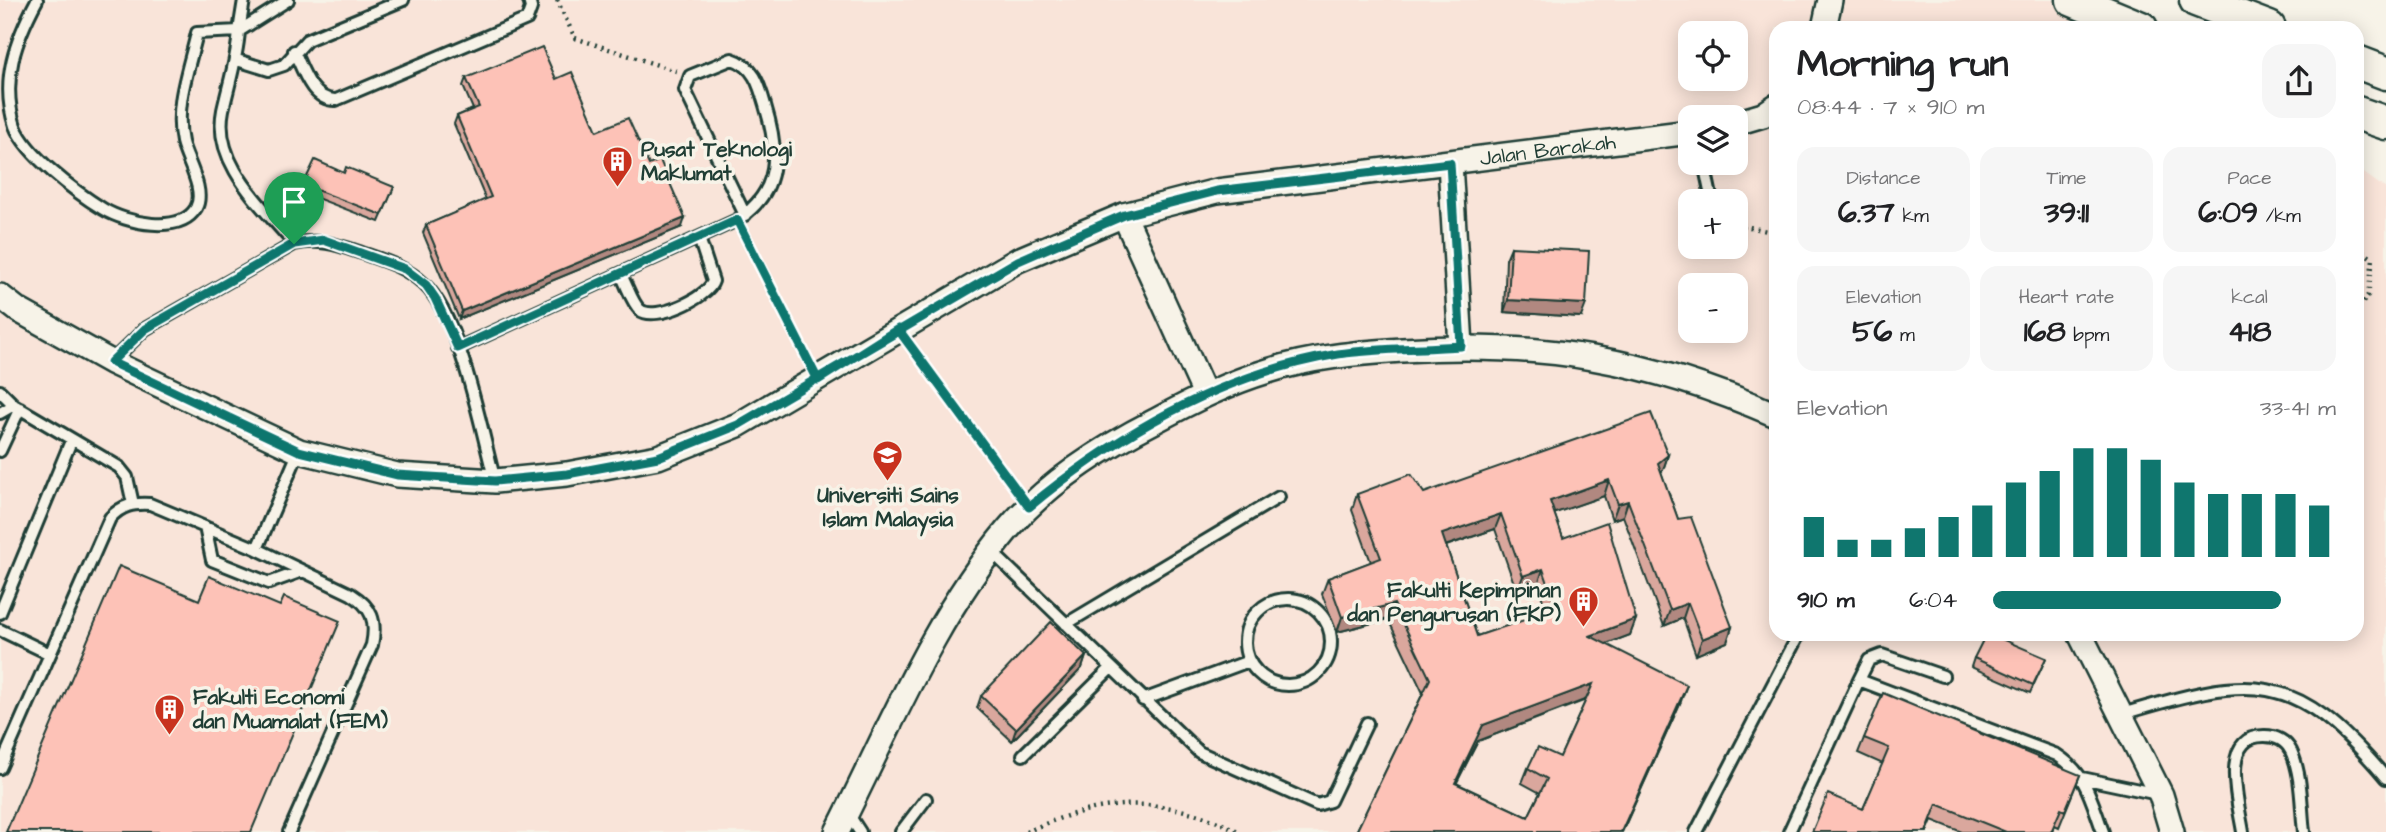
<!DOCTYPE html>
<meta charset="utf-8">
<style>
:root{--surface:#fff;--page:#f6f6f6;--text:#202124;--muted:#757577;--accent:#0f766e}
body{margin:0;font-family:"Architects Daughter",sans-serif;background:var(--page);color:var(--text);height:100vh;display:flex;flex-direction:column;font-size:26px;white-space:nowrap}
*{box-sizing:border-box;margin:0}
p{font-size:23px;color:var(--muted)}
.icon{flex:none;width:38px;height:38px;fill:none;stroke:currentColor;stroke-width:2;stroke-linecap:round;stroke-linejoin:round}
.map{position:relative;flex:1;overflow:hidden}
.drawer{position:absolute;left:1769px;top:21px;width:595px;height:620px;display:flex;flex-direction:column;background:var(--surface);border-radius:21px;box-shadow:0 4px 18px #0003}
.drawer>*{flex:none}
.controls{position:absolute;left:1678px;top:21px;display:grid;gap:14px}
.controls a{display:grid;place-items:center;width:70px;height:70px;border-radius:14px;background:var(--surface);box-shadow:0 4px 18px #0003;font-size:35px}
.pin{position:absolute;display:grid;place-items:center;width:60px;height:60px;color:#fff;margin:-72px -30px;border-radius:50% 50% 50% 0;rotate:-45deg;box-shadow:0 0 7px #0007}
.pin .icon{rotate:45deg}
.round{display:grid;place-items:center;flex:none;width:74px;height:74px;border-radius:21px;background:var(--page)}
.head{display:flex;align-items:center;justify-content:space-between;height:119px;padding:0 28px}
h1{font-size:38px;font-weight:700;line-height:52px}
.metrics{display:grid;grid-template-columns:repeat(3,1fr);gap:10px;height:119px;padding:7px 28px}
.metrics div{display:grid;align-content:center;border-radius:18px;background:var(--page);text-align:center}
.metrics b{font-size:30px;font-weight:700}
.metrics small{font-size:19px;font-weight:400}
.metrics p{font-size:19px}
.chart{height:196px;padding:14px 28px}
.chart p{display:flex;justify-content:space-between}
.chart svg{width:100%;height:126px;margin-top:7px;stroke:var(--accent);stroke-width:6}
ul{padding:0 28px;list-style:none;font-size:23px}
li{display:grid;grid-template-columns:112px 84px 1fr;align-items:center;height:52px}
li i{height:18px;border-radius:9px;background:var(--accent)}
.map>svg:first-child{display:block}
.built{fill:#f9e4d9;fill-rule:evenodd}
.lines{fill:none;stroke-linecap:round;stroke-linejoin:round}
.lane-casing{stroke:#1f3d34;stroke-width:16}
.street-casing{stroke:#1f3d34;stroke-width:28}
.secondary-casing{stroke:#1f3d34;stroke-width:37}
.path{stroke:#1f3d34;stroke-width:4.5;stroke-dasharray:2 5;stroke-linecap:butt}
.lane{stroke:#f7f3e8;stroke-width:10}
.street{stroke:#f7f3e8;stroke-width:23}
.secondary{stroke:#f7f3e8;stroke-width:32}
.wall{fill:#daa79d;stroke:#1f3d34;stroke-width:2;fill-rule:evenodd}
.shaded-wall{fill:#b18880;stroke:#1f3d34;stroke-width:2}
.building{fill:#fdc2b7;stroke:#1f3d34;stroke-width:2;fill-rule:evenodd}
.route-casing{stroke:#fff;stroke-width:14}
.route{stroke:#0f766e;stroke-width:9}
.labels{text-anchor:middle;stroke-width:7;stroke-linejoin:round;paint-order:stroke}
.poi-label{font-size:21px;font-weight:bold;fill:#1f3d34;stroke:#f7f3e8;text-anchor:start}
.street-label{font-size:21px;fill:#1f3d34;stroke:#f7f3e8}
</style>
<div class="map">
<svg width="2386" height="832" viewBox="0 0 2386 832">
<rect width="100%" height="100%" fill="#f7f3e8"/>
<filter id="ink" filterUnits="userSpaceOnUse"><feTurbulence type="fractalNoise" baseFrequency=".0143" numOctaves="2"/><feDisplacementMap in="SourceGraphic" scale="14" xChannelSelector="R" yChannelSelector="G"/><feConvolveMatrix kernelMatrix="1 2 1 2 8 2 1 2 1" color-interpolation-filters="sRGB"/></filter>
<g filter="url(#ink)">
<path class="built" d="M0,0H2112L2093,28H1776V634H2357V168L2386,189V832H0ZM1690,33H1736V79H1690ZM1690,117H1736V163H1690ZM1690,201H1736V247H1690ZM1690,285H1736V331H1690Z"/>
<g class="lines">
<defs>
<path id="lane" d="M37,0C16,39 0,81 15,126C26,155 77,193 103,209C126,223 180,235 196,208C206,190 186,160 182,142C174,106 189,68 197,33L239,31L244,0
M288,0L239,31C237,59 229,83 223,110C212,164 264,207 294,244C320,238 338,245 362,253C385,261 406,267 424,284C461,319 481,430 495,481
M294,51C303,70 312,101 336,100L527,19L531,8L529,0
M237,60L269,70L284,65L307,40L403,0
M1704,163L1712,201
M621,275C627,285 632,303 640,310C655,322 708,298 713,281L699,238
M458,348L737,220C782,191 779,151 765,105C759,84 754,66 732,59L690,76L685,90L745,215
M111,362L145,329L294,244
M0,391L14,405L119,467L127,477L133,504
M0,413L14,405
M0,451L20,408
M205,527L212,560L269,583L302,571
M257,549L299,451
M991,551L1199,752L1317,805L1330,801L1367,723
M1245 642a43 43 0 1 1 86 0a43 43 0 1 1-86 0Z
M0,613L71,441
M1066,624L1279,497
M0,630L50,654
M1859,680L1869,660L1882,655L1943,676
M1143,700L1249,661
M2122,714C2252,675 2293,668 2386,778
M1023,755L1111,668
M0,768L110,518C122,505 133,503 150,504L257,549L351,594C372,607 377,621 372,645L289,832
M2082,778L2158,794
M847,812L860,832
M901,832L926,799
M1696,832L1799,634
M1789,832L1859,680L2057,755C2087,774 2091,800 2103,832
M2243,832C2239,805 2218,735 2265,736C2276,736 2286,741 2291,751C2302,774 2301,807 2304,832"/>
<g id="street">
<path d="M1824,28L1830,0"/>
<path d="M1736,123L1763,115L1776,106"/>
<path d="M1450,163L1461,346"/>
<path d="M1124,215L1205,394"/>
<path id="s1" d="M0,296L18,310L111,362L299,451L397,475L495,481L567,474L658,457L738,425L1018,260L1124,215L1217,191L1690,132"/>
<path d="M2080,634L2161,795L2172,832"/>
<path d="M837,832C890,728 933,619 1008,529C1047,483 1102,448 1155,421C1192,401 1228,383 1268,371C1312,357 1357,353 1402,350C1541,341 1648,359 1776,415"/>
</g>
<path id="secondary" d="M2073,0L2141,28
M2196,0L2269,28
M2357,62L2386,73
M2357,113L2386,123"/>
</defs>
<use href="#lane" class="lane-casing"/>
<use href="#street" class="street-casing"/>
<use href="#secondary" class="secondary-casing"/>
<path class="path" d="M557,0L575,38L676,71
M1736,224L1776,233
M744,233L808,360
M2357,247L2373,259L2368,295L2357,311
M911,347L1016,489
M1026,832C1103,797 1163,794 1240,832"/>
<use href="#lane" class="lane"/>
<use href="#street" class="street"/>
<use href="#secondary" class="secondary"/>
</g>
<path class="wall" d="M466,78L556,79L597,131L649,165L682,227L459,319L423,233L426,225L486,200L454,124L457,116L473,109L463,86Z
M344,173L394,187L379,222L301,192L303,185Z
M1511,247L1581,317L1504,312L1506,259Z
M1668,455L1663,470L1661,472L1678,519L1732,627L1727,642L1696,655L1683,618L1664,626L1623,516L1612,520L1604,496L1554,513L1563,538L1636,619L1630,635L1606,644L1681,701L1622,832H1356L1423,693L1388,619L1337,632L1322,594L1328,578L1371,562L1352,510L1357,494L1424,493ZM1495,529L1517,592L1538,585L1547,613L1477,636L1446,546ZM1586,700L1560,757L1528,768L1522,783L1540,793L1528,817L1456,783L1478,741Z
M1086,656L1082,668L1012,741L977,708L981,696Z
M1974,658H2046L2030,693L1971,667Z
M1864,738L2080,775L2059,827L2055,825L2052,832H1962L1932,820L1927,832H1812L1863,809L1883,764L1858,753Z"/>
<path class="shaded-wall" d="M685,218L682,227L459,319L462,311Z
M1508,300L1586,304L1581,317L1504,312Z
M1668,455L1663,470L1652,479L1658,463Z
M1609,480L1604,496L1544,517L1550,501Z
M1628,501L1623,516L1612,520L1618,504Z
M1501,514L1495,529L1436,549L1442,534Z
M1543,569L1538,585L1517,592L1523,576Z
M1688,603L1683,618L1664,626L1670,610Z
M1394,604L1388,619L1337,632L1342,617Z
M1636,619L1630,635L1585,652L1590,636Z
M1732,627L1727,642L1696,655L1702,639Z
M1086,656L1082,668L1012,741L1016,729Z
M1593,684L1587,699L1478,741L1449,798L1455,783L1483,725Z
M1687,685L1681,701L1622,832H1621Z"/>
<path class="building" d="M542,47L556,79L572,72L597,131L628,118L649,165L660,160L685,218L462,311L426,225L491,197L457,116L479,107L466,78Z
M315,160L344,173L346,167L394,187L382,215L303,185Z
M1511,247L1589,251L1586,304L1508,300Z
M1651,413L1668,455L1658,463L1678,519L1691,517L1732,627L1702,639L1688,603L1670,610L1628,501L1618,504L1609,480L1550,501L1563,538L1607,522L1636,619L1590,636L1687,685L1621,832H1356L1430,679L1394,604L1342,617L1328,578L1381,558L1357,494L1411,474L1424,493ZM1501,514L1523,576L1543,569L1557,609L1477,636L1442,534ZM1593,684L1560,757L1538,747L1528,768L1547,779L1528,817L1455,783L1483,725Z
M119,566L199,600L209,576L280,606L284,597L340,621L251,832H6Z
M1051,622L1086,656L1016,729L981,696Z
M1986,634H1990L2046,658L2033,685L1974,658Z
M1883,693L2080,775L2065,811L2061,809L2051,832H2006L1937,804L1926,832H1812L1828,794L1863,809L1889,748L1864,738Z"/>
</g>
<g class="lines" filter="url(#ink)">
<defs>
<path id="route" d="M294,244L145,329L111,362L299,451L397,475L495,481L567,474L658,457L738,425L1018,261L1124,215L1217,191L1450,163L1461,346C1420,349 1377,348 1338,354C1221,374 1119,433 1029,507L898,329L818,380L737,220L458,348L435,298L426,285L405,269L324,240L294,244"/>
</defs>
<use href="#route" class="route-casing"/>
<use href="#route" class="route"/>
</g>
<defs>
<symbol id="building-pin" viewBox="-11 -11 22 30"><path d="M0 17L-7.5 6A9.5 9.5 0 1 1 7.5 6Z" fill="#c8321e" stroke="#f7f3e8"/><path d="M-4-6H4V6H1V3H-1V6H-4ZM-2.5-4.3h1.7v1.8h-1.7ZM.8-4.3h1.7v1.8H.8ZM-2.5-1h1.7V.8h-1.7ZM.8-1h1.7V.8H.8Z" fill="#fff"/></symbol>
<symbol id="university-pin" viewBox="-11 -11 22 30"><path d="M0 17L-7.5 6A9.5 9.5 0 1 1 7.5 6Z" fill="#c8321e" stroke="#f7f3e8"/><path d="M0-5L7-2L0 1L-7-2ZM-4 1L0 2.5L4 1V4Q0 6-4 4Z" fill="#fff"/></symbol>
</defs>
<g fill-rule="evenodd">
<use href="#building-pin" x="600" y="144" width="35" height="47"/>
<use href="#university-pin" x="870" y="438" width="35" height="47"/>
<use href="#building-pin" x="1566" y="584" width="35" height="47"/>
<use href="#building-pin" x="152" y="692" width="35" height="47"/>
</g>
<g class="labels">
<g class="poi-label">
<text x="641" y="156">Pusat Teknologi<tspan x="641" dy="24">Maklumat</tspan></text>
<text x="888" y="502" text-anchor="middle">Universiti Sains<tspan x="888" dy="24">Islam Malaysia</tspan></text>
<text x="1561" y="597" text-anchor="end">Fakulti Kepimpinan<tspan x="1561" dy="24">dan Pengurusan (FKP)</tspan></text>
<text x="193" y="704">Fakulti Economi<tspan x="193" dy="24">dan Muamalat (FEM)</tspan></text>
</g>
<g class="street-label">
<text dy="7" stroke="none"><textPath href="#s1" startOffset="1657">Jalan Barakah</textPath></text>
</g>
</g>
</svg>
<div class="controls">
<a><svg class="icon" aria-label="locate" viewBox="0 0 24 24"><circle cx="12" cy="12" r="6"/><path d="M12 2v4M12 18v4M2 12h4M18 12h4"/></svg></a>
<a><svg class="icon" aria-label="layers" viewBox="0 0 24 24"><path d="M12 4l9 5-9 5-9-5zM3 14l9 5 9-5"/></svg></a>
<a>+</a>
<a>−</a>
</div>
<div class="pin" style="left:294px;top:244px;background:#1e9e55"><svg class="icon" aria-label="arrive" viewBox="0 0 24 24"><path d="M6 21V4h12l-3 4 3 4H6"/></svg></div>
<section class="drawer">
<div class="head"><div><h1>Morning run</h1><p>08:44 · 7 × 910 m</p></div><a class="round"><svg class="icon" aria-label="share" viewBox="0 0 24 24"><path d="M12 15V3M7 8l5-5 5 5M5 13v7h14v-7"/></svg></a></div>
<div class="metrics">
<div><p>Distance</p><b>6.37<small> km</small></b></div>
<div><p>Time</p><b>39:11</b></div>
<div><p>Pace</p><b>6:09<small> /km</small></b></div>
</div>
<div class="metrics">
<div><p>Elevation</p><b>56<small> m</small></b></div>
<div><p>Heart rate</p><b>168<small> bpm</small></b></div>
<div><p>kcal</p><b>418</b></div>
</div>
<div class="chart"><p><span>Elevation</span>33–41 m</p>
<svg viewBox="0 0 160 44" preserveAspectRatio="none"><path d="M5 44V30M15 44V38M25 44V38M35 44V34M45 44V30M55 44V26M65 44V18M75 44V14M85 44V6M95 44V6M105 44V10M115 44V18M125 44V22M135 44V22M145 44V22M155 44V26"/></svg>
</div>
<ul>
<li><b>910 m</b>6:04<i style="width:84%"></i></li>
</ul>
</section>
</div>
